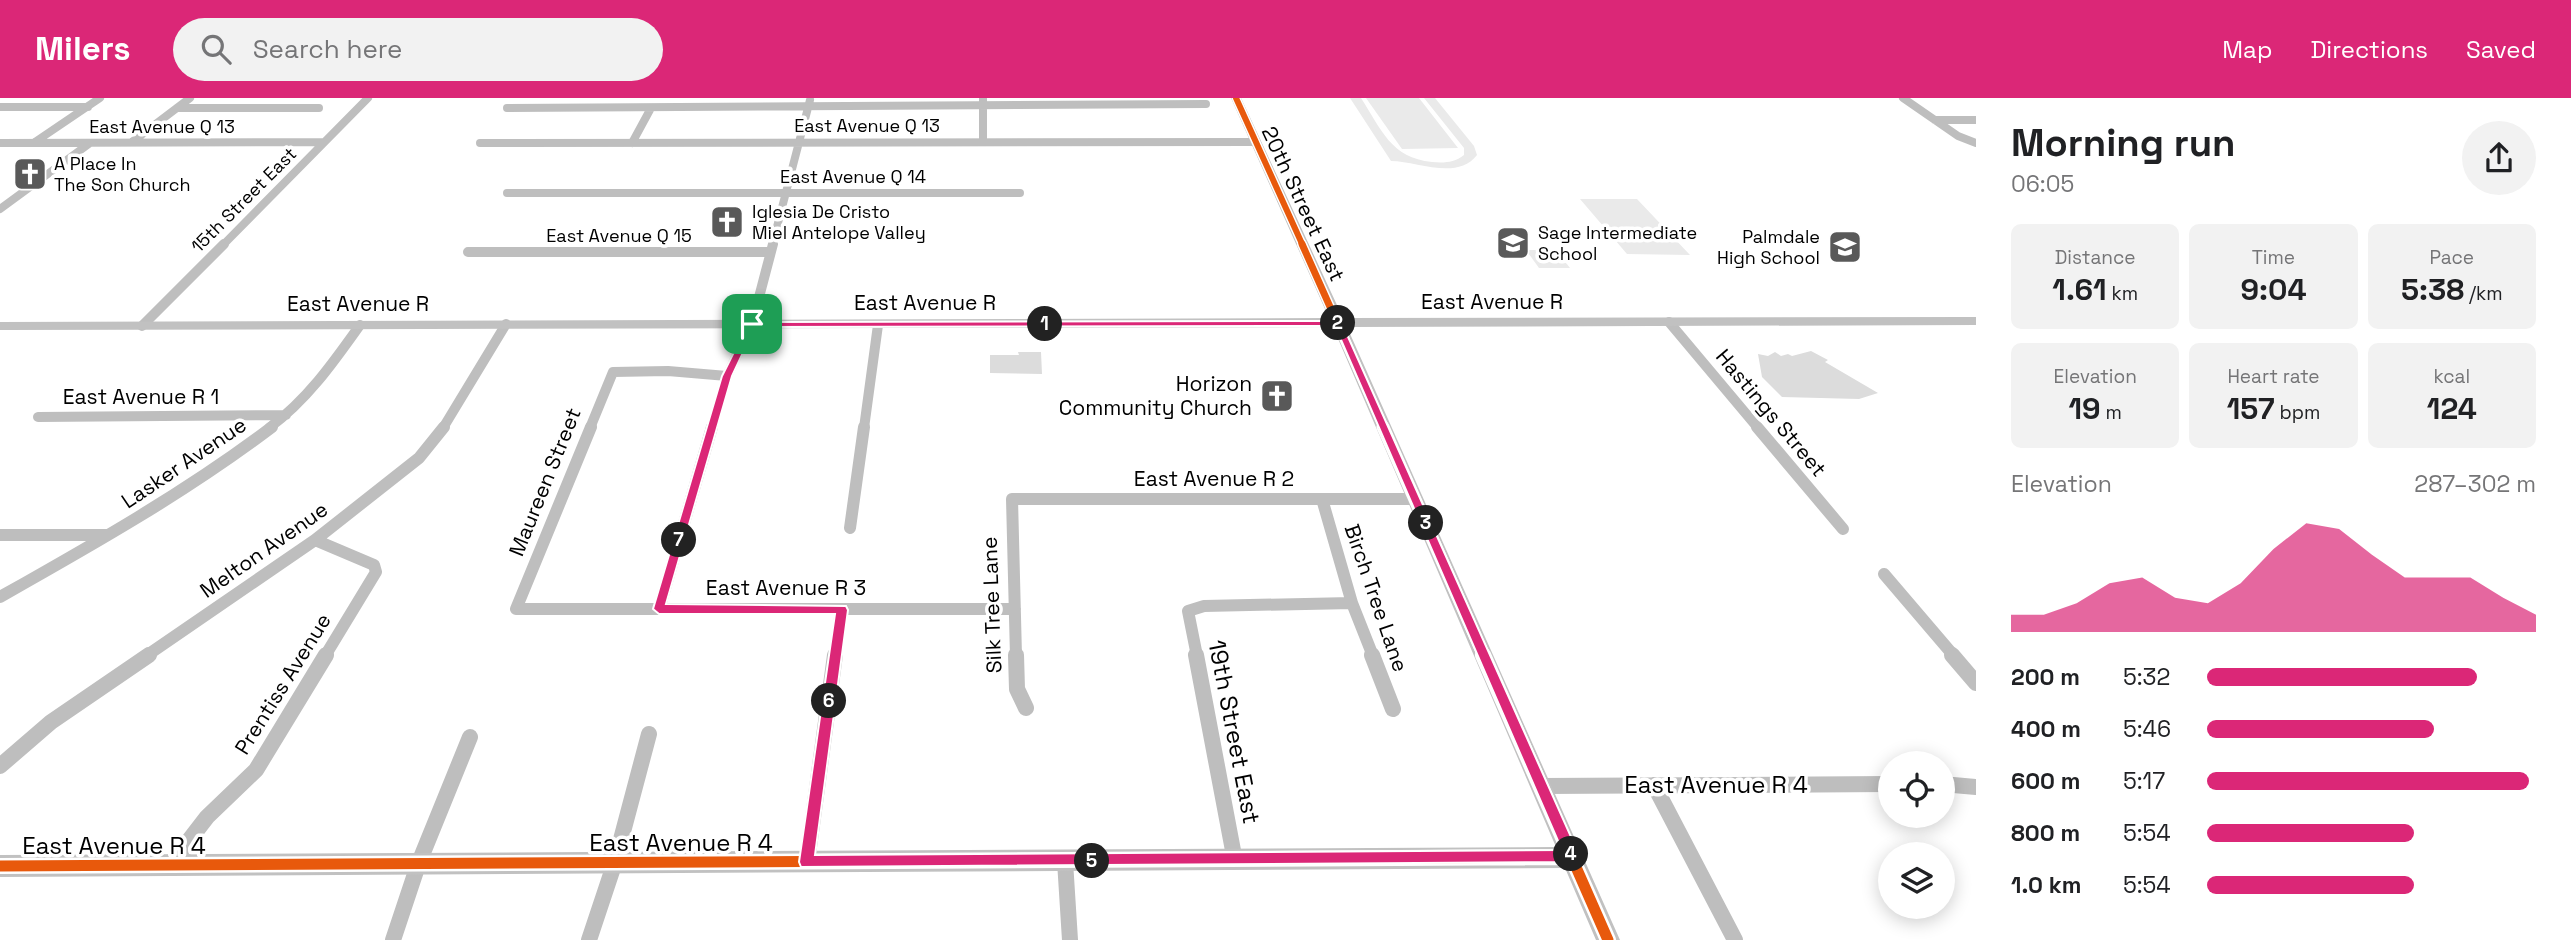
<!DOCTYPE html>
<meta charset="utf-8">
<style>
:root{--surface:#fff;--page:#f2f2f2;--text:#202124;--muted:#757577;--accent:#db2777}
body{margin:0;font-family:"Space Grotesk",sans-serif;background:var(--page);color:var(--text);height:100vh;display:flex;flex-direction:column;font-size:26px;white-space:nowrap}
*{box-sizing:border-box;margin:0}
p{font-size:23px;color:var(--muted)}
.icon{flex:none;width:38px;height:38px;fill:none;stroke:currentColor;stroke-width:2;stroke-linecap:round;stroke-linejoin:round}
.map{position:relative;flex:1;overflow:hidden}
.sheet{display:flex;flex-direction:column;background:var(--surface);width:595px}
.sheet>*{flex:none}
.buttons{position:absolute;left:1878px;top:653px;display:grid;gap:14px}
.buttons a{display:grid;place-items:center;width:77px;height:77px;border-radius:50%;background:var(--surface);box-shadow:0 4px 18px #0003;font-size:35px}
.pin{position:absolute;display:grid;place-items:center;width:60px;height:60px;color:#fff;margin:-30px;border-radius:14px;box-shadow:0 4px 10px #0006}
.km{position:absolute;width:35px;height:35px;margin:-18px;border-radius:50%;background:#222;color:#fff;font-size:19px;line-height:35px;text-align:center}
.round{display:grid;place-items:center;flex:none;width:74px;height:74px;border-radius:37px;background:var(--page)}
.overview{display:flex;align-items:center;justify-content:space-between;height:119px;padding:0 35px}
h1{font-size:38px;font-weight:700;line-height:52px}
.metrics{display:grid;grid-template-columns:repeat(3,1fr);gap:10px;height:119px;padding:7px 35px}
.metrics div{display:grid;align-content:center;border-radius:10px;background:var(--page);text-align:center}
.metrics b{font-size:30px;font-weight:700}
.metrics small{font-size:19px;font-weight:400}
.metrics p{font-size:19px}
.chart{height:196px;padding:14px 35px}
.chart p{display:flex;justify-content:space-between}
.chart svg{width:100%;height:126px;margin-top:7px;fill:var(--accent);opacity:.7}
ul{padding:0 35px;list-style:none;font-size:23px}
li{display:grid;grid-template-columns:112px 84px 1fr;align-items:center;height:52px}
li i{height:18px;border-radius:9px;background:var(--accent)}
header{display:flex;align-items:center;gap:42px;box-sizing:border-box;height:98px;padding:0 35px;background:var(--accent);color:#fff}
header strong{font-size:33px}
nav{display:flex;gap:38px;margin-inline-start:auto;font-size:24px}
.search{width:490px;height:63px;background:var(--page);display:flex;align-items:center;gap:18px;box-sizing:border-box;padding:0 24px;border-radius:38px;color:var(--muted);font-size:26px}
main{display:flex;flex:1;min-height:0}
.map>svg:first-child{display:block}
.green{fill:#eaeaea}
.building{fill:#dcdcdc}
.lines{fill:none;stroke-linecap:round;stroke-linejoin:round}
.street-far3{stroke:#bebebe;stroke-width:8}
.street-far2{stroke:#bebebe;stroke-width:10}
.street-far1{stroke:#bebebe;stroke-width:12}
.street{stroke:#bebebe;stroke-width:16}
.secondary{fill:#c1c1c1;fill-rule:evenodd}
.cycleway-far3-casing{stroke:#fff;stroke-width:9}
.cycleway-far2-casing{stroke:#fff;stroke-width:10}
.cycleway-far1-casing{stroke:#fff;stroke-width:13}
.cycleway-casing{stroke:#fff;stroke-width:16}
.cycleway-far3{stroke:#e8590c;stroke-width:6}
.cycleway-far2{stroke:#e8590c;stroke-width:7}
.cycleway-far1{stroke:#e8590c;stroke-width:9}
.cycleway{stroke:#e8590c;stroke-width:11}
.route{fill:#db2777;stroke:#fff;stroke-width:2;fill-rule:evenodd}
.labels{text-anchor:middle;stroke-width:7;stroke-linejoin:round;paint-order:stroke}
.far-street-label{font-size:18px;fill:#000;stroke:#fff}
.far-poi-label{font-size:18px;fill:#000;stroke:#fff;text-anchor:start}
.street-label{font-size:21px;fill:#000;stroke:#fff}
.poi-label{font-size:21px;fill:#000;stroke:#fff;text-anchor:end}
.near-street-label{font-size:24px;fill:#000;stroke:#fff}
</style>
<header>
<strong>Milers</strong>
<div class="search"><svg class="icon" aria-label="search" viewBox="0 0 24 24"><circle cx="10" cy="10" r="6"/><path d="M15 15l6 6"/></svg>Search here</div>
<nav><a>Map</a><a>Directions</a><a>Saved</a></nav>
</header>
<main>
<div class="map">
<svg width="1976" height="842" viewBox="0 0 1976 842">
<rect width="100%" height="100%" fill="#fff"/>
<path class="green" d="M1350,0H1361C1381,31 1391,60 1432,64C1443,65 1454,65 1464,57V50L1424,0H1435L1474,48L1477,57C1457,83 1417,63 1391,63Z
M1366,0H1419L1458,50L1402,51Z
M1580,101H1637L1690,157L1627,156Z
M1526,152H1556L1570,170H1539Z"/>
<path class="building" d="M1811,253L1828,262L1825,264L1878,295L1859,301L1782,299L1762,279L1758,256L1768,258L1775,254L1781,258L1788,256L1792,258Z
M1018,254H1041L1042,276L990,275V257H1019Z"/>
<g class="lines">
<path class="street-far3" d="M983,0V44
M1903,0L1958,38L1976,45
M0,9H88
M177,10H319
M507,10L1206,6
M1935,22H1976
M35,44L100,0
M132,44L190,0
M0,45L324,44
M480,45L1254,44
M632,45L651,10
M507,95H1020
M0,111L90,45
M222,148L368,0
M772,148L810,2"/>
<path class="street-far2" d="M468,154H770
M1669,224L1758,330
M142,228L224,146
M38,319L286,317
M269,330C307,302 333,265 360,227
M443,330L506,226
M590,330L613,274L668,273L727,278
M712,330L727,278L752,226L773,146
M864,330L878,227"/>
<path class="street-far1" d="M591,329L516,511H1015
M1757,329L1843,431
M1322,401L1352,505L1373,558
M850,430L864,329
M0,437H108
M315,442L374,467L376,474L325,558
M1884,476L1954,558
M0,499C94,446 186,394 272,329
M659,511L712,329
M146,558L315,442L419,360L444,329
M835,558L841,512
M1016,558L1012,401H1415
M1197,558L1188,513L1204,508L1352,505"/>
<path class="street" d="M1016,557L1017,591L1026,610
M1196,557L1235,763
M1372,557L1393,611
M1952,557L1976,585
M0,668L51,624L149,557
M1942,686L1976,689
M1654,687L1735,842
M1542,688L1890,686
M1065,763L1070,842
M807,764L835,557
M170,767L207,719L256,672L326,557
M393,842L418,767L470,639
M589,842L615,764L649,636"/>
<path class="secondary" d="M1231,0H1241L1343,220L1976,219V227L1347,229L1620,842H1596L1565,770L0,779V757L1556,749L1333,229L0,232V224L1329,220Z"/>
<defs>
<path id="cycleway-far3" d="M1236,0L1303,148"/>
<path id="cycleway-far2" d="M1302,146L1384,330"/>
<path id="cycleway-far1" d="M1383,329L1484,558"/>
<path id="cycleway" d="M1483,557L1608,842
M0,768L1573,759"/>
</defs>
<use href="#cycleway-far3" class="cycleway-far3-casing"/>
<use href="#cycleway-far2" class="cycleway-far2-casing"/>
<use href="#cycleway-far1" class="cycleway-far1-casing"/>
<use href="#cycleway" class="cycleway-casing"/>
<use href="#cycleway-far3" class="cycleway-far3"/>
<use href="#cycleway-far2" class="cycleway-far2"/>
<use href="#cycleway-far1" class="cycleway-far1"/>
<use href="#cycleway" class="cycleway"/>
</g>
<path class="route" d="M1341,223L1580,759L1578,764L801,769L799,764L835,516H659L653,511L722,278L749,224ZM1335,228L1562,752L815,757L848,512L846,508L666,506L732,278L755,229Z"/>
<defs>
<symbol id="church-square" viewBox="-11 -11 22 22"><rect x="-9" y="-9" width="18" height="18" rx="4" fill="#595959" stroke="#fff"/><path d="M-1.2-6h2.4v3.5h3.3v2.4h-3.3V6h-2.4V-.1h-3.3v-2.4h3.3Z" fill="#fff"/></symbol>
<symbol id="school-square" viewBox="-11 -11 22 22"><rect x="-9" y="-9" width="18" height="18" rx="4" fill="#595959" stroke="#fff"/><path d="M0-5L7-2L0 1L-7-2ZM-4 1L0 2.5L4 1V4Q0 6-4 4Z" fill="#fff"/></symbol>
</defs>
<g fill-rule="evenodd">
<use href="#church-square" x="11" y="57" width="38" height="38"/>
<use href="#church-square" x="708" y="105" width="38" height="38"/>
<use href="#school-square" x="1494" y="126" width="38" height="38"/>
<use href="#school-square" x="1826" y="130" width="38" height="38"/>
<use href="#church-square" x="1258" y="279" width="38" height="38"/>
</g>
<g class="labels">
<g class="far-street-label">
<text x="867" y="34">East Avenue Q 13</text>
<text x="162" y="35">East Avenue Q 13</text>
<text x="853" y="85">East Avenue Q 14</text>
<text transform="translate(244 102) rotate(-45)" y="6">15th Street East</text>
<text x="619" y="144">East Avenue Q 15</text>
</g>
<g class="far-poi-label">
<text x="54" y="72">A Place In<tspan x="54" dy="21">The Son Church</tspan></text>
<text x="752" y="120">Iglesia De Cristo<tspan x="752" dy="21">Miel Antelope Valley</tspan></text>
<text x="1538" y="141">Sage Intermediate<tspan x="1538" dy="21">School</tspan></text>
<text x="1820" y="145" text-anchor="end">Palmdale<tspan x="1820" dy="21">High School</tspan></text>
</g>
<g class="street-label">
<text transform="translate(1303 106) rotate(65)" y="7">20th Street East</text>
<text x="1492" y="211">East Avenue R</text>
<text x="925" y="212">East Avenue R</text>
<text x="358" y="213">East Avenue R</text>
<text x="141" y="306">East Avenue R 1</text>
<text transform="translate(1771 315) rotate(50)" y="7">Hastings Street</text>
<text transform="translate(184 365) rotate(-34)" y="7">Lasker Avenue</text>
<text x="1214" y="388">East Avenue R 2</text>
<text transform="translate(545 384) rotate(-68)" y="7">Maureen Street</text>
<text transform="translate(264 452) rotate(-35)" y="7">Melton Avenue</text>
<text x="786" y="497">East Avenue R 3</text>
<text transform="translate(1376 500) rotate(71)" y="7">Birch Tree Lane</text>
<text transform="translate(992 507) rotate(-92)" y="7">Silk Tree Lane</text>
<text transform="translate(283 586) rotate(-58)" y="7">Prentiss Avenue</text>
</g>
<g class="poi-label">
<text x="1252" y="293">Horizon<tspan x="1252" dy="24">Community Church</tspan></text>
</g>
<g class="near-street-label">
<text transform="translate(1234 634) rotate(79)" y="8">19th Street East</text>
<text x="1716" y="695">East Avenue R 4</text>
<text x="681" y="753">East Avenue R 4</text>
<text x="114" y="756">East Avenue R 4</text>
</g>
</g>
</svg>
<div class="buttons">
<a><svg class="icon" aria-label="locate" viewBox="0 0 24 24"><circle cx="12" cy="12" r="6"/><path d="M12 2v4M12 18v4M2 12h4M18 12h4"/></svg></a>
<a><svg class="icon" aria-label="layers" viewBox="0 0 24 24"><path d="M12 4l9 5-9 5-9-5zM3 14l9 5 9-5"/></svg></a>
</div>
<div class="pin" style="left:752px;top:226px;background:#1e9e55"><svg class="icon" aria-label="arrive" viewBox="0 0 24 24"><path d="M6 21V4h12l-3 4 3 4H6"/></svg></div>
<b class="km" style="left:1045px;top:226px">1</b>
<b class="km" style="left:1338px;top:225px">2</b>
<b class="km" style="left:1426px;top:425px">3</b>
<b class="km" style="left:1571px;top:756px">4</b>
<b class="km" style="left:1092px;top:763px">5</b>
<b class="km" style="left:829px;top:603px">6</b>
<b class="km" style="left:679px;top:442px">7</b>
</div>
<section class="sheet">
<div class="overview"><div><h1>Morning run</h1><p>06:05</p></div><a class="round"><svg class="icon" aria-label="share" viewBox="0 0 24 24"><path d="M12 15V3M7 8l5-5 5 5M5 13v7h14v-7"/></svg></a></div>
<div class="metrics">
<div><p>Distance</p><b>1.61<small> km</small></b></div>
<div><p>Time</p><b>9:04</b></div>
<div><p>Pace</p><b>5:38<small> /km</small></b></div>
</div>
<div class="metrics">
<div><p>Elevation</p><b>19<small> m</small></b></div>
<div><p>Heart rate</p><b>157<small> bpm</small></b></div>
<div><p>kcal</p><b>124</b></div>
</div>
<div class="chart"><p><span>Elevation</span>287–302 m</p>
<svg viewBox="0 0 160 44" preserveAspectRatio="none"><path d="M0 44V38L10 38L20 34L30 27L40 25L50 32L60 34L70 27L80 15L90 6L100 8L110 17L120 25L130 25L140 25L150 32L160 38V44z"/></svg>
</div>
<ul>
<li><b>200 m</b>5:32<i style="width:82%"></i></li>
<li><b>400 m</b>5:46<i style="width:69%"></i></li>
<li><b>600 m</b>5:17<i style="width:98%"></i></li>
<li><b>800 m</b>5:54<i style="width:63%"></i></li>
<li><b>1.0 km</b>5:54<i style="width:63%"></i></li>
</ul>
</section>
</main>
